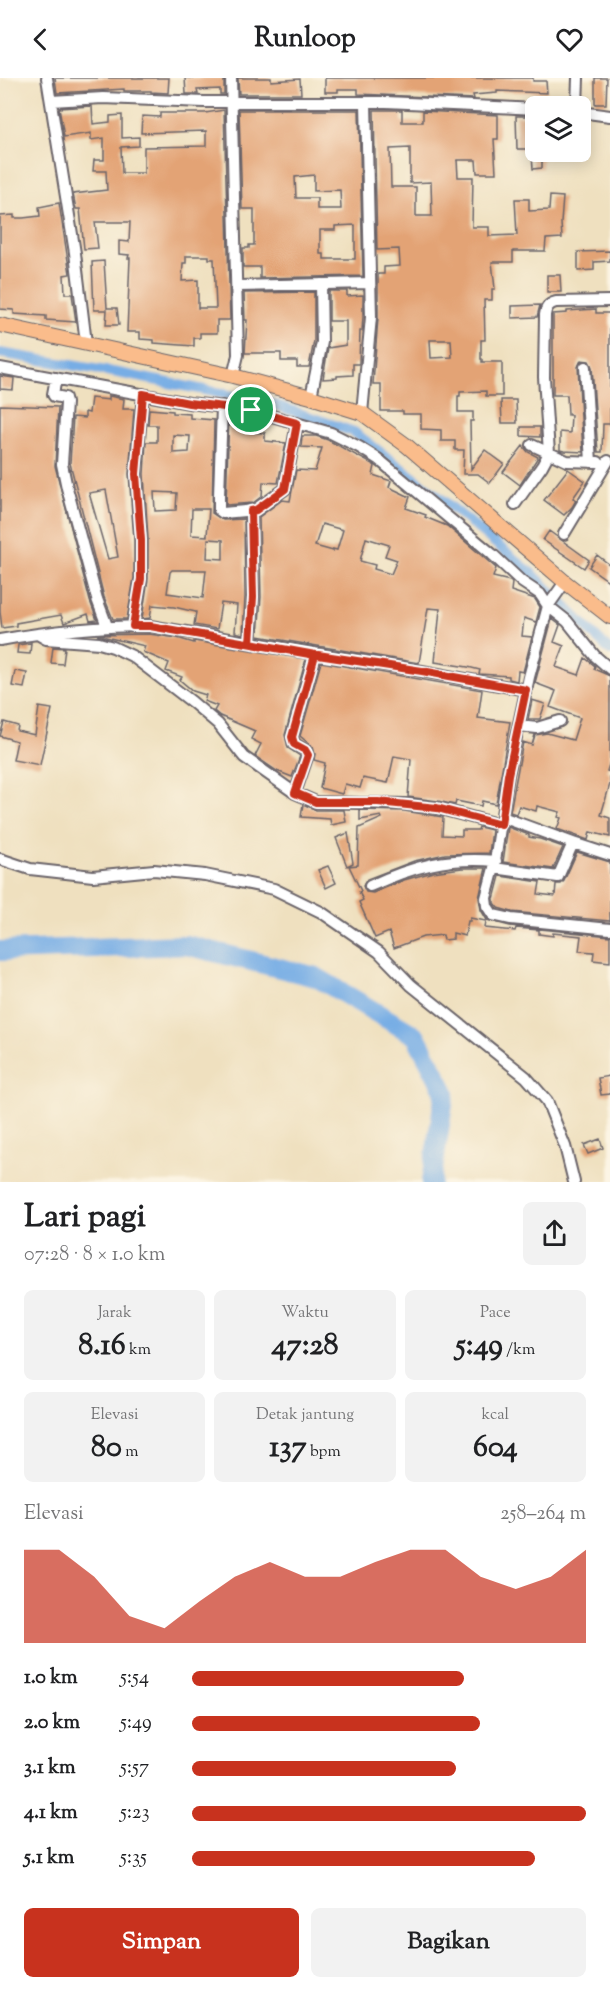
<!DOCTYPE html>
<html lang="id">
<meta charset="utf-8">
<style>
:root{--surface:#fff;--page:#f2f2f2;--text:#202124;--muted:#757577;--accent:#c8321e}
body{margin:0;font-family:"Sorts Mill Goudy",serif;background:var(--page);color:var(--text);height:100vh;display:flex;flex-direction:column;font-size:22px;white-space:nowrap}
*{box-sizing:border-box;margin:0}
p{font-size:20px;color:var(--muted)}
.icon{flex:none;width:33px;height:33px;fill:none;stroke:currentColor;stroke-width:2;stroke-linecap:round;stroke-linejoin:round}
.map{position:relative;height:1104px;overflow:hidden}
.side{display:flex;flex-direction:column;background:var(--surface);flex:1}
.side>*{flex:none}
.controls{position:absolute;left:525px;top:18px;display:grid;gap:12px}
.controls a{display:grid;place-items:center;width:66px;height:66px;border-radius:9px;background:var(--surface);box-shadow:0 3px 15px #0003;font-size:30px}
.pin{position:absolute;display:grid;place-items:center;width:51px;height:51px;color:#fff;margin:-26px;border:3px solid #fff;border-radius:50%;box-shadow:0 2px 6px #0007}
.round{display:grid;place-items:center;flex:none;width:63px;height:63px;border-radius:9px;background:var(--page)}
.summary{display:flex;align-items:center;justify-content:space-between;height:102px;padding:0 24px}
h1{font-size:33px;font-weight:700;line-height:45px}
.figures{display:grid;grid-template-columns:repeat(3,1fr);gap:9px;height:102px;padding:6px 24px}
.figures div{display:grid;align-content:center;border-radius:9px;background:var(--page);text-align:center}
.figures b{font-size:30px;font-weight:700}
.figures small{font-size:16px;font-weight:400}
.figures p{font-size:16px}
.chart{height:168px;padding:12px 24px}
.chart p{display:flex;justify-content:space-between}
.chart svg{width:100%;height:108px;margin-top:6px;fill:var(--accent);opacity:.7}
.primary-button{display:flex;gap:12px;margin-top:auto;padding:12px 24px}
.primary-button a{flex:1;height:69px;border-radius:9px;background:var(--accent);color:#fff;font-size:24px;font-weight:700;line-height:69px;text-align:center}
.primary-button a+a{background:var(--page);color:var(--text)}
ul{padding:0 24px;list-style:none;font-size:20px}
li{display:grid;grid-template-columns:96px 72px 1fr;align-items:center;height:45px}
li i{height:15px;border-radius:8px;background:var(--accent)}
header{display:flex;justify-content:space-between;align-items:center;height:78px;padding:0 24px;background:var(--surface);font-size:27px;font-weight:700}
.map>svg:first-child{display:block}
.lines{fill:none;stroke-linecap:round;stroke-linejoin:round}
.canal{stroke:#77ade5;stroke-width:10}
.river{stroke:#77ade5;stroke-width:20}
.building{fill:#e3a374;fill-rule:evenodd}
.minor-casing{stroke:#6a6469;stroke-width:14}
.major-casing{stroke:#6a6469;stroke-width:16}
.minor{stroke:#fff;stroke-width:10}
.major{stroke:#fabc8b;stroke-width:14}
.route-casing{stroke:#fff;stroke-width:12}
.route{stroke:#c8321e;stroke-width:8}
</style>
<header><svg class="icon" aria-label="back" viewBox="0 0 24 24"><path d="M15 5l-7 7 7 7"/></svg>Runloop<svg class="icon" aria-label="heart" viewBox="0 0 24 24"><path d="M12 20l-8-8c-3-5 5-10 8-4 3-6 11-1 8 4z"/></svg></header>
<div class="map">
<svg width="610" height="1104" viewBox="0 0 610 1104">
<rect width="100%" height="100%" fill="#fcf5e5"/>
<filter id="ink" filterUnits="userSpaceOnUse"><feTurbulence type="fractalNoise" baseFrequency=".0167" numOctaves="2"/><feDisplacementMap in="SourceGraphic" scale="12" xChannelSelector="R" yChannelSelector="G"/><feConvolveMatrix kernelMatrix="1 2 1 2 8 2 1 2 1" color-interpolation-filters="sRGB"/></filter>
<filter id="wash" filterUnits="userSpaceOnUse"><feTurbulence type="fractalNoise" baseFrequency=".008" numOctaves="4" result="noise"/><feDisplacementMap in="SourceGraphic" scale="24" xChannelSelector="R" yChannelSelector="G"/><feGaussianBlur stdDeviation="1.35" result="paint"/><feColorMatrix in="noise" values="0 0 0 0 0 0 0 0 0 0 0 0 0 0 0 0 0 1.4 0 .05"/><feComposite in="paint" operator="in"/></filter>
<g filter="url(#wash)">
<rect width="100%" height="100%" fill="#efe0bf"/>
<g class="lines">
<path class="canal" d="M0,275L118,295L270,325L354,354L438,418L535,498L610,573"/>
<path class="river" d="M0,873L186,867L316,899L416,958L445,1014L431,1104"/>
</g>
<g id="blocks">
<path class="building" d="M55,0H169L168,15L151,14V13H124V11L57,15Z
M185,0H224V16H220V11L197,12L198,16H186Z
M238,0H271V3L300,1L301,16H239Z
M325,0H533V3H546L547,15L497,13V15L473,17L474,21L358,16V11H338V14H325Z
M595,0H607L606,26H595Z
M92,28L93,46L110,44V38L122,37V60L139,59V68L121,69L122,95H144V69L206,68V53L141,55L142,38L160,39V35H205L224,32L230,242H217V255H200V260H194V268L154,265V262L140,261V254H127L130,180H128L129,177L119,176V163L129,164L130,144H95L98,170L84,171L80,131H76L73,116L107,112L106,93H93L94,82H104V60L91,62V55L64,59L59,30ZM186,178H209V181H214L216,230H198V202L182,203L183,185H186Z
M239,32H359L363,198L260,200V189H243V170H249V167H254V131H242ZM314,97V113L340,112L341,131H317V120H296L295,99ZM355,147V181H324V176H320V152H335V148Z
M374,32H402V44H423V33L498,37V61H494L496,95H477L476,82H457L458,99H473L472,149H489V158L517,157L515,121H529V133L549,132L550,118L563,119L561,145L562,160L546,161L545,173H513V184H492L495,211H492V222H484L485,262H481V281H482V284H502V318H486V313L460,314V318H458V334H473V343H470L471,391L485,372L504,386L490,405L478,396H463L464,372H455V363H441V352L421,351V336H403V333H381V306H373L378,240V196H384V189L400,188L399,171L377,172ZM410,70V105L431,104L432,138H416V109H391L390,71ZM430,262H451L452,279L431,280Z
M516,38H536V71H517Z
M532,77H542V90L533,91Z
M59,125L70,196L64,197L65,216H72L76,244L46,242V238L14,236V232L0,231V138L14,137V140H23L40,138L39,129Z
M610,173V183L594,184V192L578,193V174Z
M104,183L107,230H117L119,247H106L107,232H94L92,184Z
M547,197H560L561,214H547Z
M329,213H347V218L363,217V239L362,253H360L359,286H353V297L337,298V300L323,301L328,270L346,267V243H329Z
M314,214V263L309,289H297V283H281V275H245L247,242H245L244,215Z
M540,227L537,239L512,240V228Z
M596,231V235H610V346H603L602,374H598L592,289L589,283L581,282L578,289L583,374L564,373L560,372V354L570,355L571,337H568L567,317H553V236L567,235V233Z
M0,298L14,300L13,312L0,311Z
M109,318L124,321L123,331H134L129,396L134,462V500L127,541H113L104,519L70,385L73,339L85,340V334L89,335L91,320L109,322ZM106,412L118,479L108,481L89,415Z
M501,322H516L517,345H502Z
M0,327L58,329L55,388L90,523L97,542L90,543L88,536L64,545L61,537L16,545V548L2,550L0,534Z
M149,331L173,333V335L190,336V340L214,342L212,435L223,442L244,441L245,519L243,556L235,554L237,527L221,525L217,551L194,547L196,534L174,529L152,527L150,540L142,541L148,501V461L144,396L146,364H157V347H148ZM173,357L190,358L189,374L173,375ZM154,414L177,415L176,432L155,433ZM192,431H209L207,458L191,457ZM208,461L223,462V481L207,480ZM172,492H206L203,520L167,515L170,494Z
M229,337L249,339L248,354L265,355V363L286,365L278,405L263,404L262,418L253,425L226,427Z
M521,349H540V359L521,358Z
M302,358H316L328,362L374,387L375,388L373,397L391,403L389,409L410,419L406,430L426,437L425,439L447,448L496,490L493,499L510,503L512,505L511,513L535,521L540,529L536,544L524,540L522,558L532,559L523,594L518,593L517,603L509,601V598L479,596L480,592L468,589L435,584L440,531L428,530L419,585L258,558L261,519L259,439L282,422L290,423L296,392L315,393L322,370L301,369ZM322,446L343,452L337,472L333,471V473L315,468ZM366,460L389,467L385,478L397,482L391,496L374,491L375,487L360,483Z
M523,368L528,374L538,379L520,407L503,394Z
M568,391L585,403L573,420L576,422L572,429L564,437L544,422Z
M549,453L589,482L584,490L543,462Z
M597,477L610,487V504L589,489Z
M552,541L560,547L554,564L564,568L556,589L579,597L585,580L595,588L594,591L610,598V683L607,693L610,694V706L601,737L610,740V759L590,754L588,762L557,751L561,740L558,739L560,734L537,728L536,733L519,728L516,736L510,734L523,664L532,667L535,657L547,655L573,662L580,640L550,629L556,613L535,605Z
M149,556L177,560L194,565V563L306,581L285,657L288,670L300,678L292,699L277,693L255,678L261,666L251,661L255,653L220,638L214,633L217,628L204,623L206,617L193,613L180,602L182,599L166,593L169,585L143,574L145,568L97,557Z
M31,565L30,576L17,575L18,567Z
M53,569L65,570L63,586L51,585Z
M321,584L482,612L478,640L510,644L496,726L482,723L481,728L456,723L455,727L438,723L408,719L411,681L394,678L388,705L363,700L360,710L345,706L342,716L320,710L325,685L314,682L315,676L313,669L300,658Z
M15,593L27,595L24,610L12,608Z
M532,622L545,626L540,641H528Z
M39,629L52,631L40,687L13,682L17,663L0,658L4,644L18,648L17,653L35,657Z
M303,726L316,732H344L346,744L331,747L330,741L301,739Z
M360,732L404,733L443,739L442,757L462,758V752H478L479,749L492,752L489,775L445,776L414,783L367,801L363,808L366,814L373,815L404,802L433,794L462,790H486L479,820L481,832L487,842L510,848L610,858V884L593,882L594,874L579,873L581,858L553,855V858L539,856V852L516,850L515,853L485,850L486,843L470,840V843H468L465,858L453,855V861L444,862L443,857L423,859L394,870L389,854L375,860L359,824L363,822L359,814L361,813L349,788L358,787L359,750L382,740L381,738L360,742Z
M508,749L529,757V759L540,761L563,769L553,791L503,784Z
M348,755L353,785L347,788L336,760Z
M577,774L610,784V843L512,834L498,830L494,825V821L500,798L540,804L538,816L555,818L556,806H561L564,803Z
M328,788L336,805L326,810L318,792Z
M610,998V1016L601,1017L598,1000Z
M600,1061L603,1070L588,1076L584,1067Z"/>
</g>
</g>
<g filter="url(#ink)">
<use href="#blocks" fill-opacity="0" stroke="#6a6469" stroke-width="1.5"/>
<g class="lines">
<defs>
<path id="minor" d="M47,0L75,175L86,265
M231,0L238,277L233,298
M51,23L103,20L204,24H386L536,31
M577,28L578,0
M580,34L610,38
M237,208L370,205
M585,289L591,384
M0,290L189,325L251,332L331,355L359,369L378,381L492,476L522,504L540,516L548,528L567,543L595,578L610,591
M56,300L53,316L54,318L65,320L66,325L62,386L67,410L97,521L107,548
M311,319L322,264L321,206
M222,328L219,418V432L223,435L256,432L285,411L297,345
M362,335L371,239L366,24
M532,367L567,383L598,384
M515,426L542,388L549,375L544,299L545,237C546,230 548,226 556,224L610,223
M564,456L608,383
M565,504L548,528L529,599L508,697L494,790L486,820L487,828L493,837L511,841L610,851
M133,548L141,501V462L136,396L143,316
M39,557L46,561L99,565L113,569L132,578L192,624L218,646L244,679L295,715L316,724L405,726L437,730L501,747
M0,562C50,553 99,548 150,548L422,593L526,612
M250,565L253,519L251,433
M519,648L537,650L560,643
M295,715L308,677L307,673L295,666L292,659L315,577
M502,739L573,765
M0,781L30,791L93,798L154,792L205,797L274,811L321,834L379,874L411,907L526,999L547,1023L565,1068L574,1104
M494,790L558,799L573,765L610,777
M370,808C414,788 447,779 496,783"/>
<path id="major" d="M0,247L233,298L311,319L362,335L406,367L565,504L610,539"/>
</defs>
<use href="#minor" class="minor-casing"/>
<use href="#major" class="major-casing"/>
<use href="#minor" class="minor"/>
<use href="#major" class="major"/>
</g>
</g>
<g class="lines" filter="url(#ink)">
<defs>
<path id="route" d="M251,332L297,345L285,411L256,432L251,433L253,519L250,565L315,577L292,659L294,666L305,672L308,677L295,715L316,724H378L437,730L501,747L508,697L526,612L422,593L318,577H315L150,548H133L141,501V462L136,396L143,316L189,325L251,332"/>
</defs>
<use href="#route" class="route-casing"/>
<use href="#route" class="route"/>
</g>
</svg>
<div class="controls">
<a><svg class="icon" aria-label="layers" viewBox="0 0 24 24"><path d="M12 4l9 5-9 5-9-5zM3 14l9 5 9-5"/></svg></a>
</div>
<div class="pin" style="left:251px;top:332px;background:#1e9e55"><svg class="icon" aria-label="arrive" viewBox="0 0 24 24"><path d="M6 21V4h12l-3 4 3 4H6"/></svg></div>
</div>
<section class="side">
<div class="summary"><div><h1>Lari pagi</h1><p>07:28 · 8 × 1.0 km</p></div><a class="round"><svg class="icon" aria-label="share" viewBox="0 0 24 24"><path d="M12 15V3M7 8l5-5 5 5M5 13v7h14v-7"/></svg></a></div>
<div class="figures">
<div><p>Jarak</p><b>8.16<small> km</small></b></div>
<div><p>Waktu</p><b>47:28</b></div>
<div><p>Pace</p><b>5:49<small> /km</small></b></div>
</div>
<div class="figures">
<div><p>Elevasi</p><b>80<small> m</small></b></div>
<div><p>Detak jantung</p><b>137<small> bpm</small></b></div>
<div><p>kcal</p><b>604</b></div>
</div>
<div class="chart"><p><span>Elevasi</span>258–264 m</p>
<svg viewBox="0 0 160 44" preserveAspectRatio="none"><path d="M0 44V6L10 6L20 17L30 33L40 38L50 27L60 17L70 11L80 17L90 17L100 11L110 6L120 6L130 17L140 22L150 17L160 6V44z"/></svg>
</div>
<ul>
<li><b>1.0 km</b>5:54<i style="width:69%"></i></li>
<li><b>2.0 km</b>5:49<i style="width:73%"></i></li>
<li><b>3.1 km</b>5:57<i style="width:67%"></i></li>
<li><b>4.1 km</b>5:23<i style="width:100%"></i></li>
<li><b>5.1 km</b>5:35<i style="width:87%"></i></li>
</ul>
<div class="primary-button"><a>Simpan</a><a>Bagikan</a></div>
</section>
